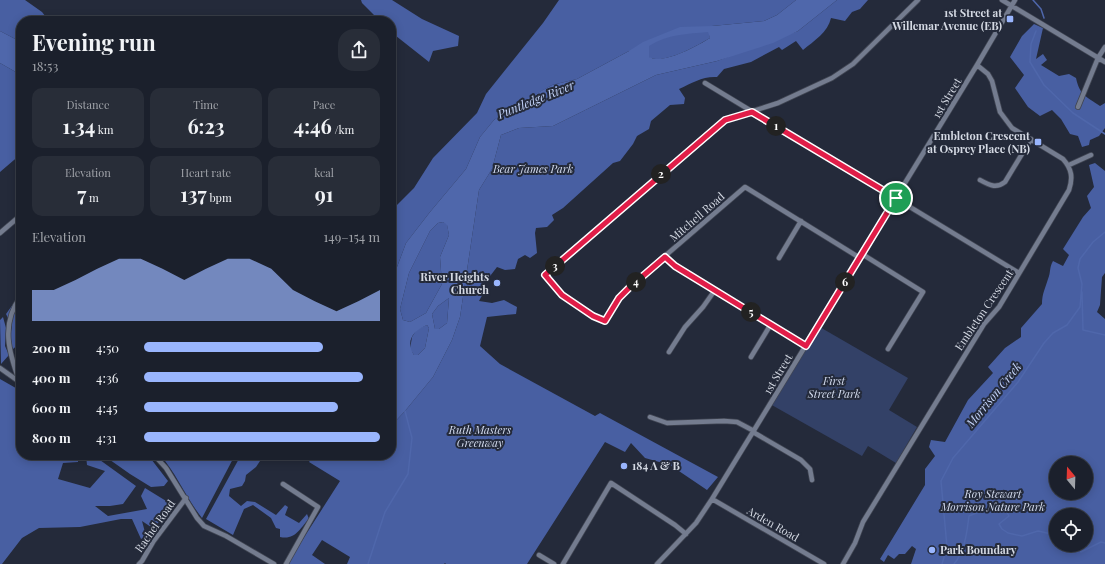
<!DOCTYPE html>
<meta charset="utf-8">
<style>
:root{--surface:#1b202c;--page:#282d38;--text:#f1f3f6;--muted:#a0a3a9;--line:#393e48;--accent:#99b5fd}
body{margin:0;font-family:"Playfair Display",serif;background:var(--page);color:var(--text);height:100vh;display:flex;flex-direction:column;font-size:15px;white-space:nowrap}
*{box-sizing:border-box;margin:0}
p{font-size:13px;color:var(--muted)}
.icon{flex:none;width:22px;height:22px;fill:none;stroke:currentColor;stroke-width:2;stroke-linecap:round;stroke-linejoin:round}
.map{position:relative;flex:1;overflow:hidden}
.details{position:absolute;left:16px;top:16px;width:380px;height:444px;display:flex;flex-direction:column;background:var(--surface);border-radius:16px;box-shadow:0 2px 10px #0003,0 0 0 1px var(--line)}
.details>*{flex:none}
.needle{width:26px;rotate:341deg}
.buttons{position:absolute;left:1049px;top:456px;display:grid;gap:8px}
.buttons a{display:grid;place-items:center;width:44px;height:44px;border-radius:50%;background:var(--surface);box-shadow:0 2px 10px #0003,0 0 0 1px var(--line);font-size:20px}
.pin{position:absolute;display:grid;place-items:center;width:34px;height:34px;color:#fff;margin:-17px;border:2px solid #fff;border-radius:50%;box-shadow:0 1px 4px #0007}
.km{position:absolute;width:20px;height:20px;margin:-10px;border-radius:50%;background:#222;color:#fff;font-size:11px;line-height:20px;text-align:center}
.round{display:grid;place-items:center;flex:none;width:42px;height:42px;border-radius:16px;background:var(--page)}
.summary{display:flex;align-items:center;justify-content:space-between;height:68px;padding:0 16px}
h1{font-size:22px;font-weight:700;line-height:30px}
.figures{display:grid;grid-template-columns:repeat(3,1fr);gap:6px;height:68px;padding:4px 16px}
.figures div{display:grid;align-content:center;border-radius:10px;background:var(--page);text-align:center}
.figures b{font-size:20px;font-weight:700}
.figures small{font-size:11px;font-weight:400}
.figures p{font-size:11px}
.chart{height:112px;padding:8px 16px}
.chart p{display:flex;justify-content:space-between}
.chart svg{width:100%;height:72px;margin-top:4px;fill:var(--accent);opacity:.7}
ul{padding:0 16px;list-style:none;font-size:13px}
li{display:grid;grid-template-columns:64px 48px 1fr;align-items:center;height:30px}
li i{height:10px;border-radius:5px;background:var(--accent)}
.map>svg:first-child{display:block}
.green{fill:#334167}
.forest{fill:#485fa2;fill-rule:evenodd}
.water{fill:#4f67ab;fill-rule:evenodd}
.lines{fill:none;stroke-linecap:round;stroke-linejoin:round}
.stream{stroke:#4f67ab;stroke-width:1.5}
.minor-casing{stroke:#414653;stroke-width:6}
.minor{stroke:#747c8f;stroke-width:4.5}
.route-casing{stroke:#fff;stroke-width:8}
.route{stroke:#e11d48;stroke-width:5}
.poi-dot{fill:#99b5fd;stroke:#242a3a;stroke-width:1.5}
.labels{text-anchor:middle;stroke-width:4;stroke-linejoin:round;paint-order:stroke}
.poi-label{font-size:11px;font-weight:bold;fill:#d4d9e3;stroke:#242a3a;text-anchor:end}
.street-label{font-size:11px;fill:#d4d9e3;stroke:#242a3a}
.park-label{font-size:11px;font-style:italic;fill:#d4dcef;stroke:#242a3a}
.water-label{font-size:12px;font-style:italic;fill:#c4d4fa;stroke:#242a3a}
</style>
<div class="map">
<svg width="1105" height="564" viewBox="0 0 1105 564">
<rect width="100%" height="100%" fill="#242a3a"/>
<path class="green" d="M818,326L908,378L889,410L917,427L896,463L868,446L862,456L770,404Z"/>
<path class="forest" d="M0,0H25L42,12L49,21H21V42L0,31Z
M361,0H392L422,19L459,36L458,46L433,51L429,62L391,32V21H380L362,3Z
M559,0H796L777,15L764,21L712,26L709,32L710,38C697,46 671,60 656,59C651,59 635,53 629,51L577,79L552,85L510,109L494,120L480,137L466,169L430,212L406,243L391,283V211L414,188L433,158L477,113L486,94L543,23Z
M837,0H868L860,9L852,12L845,21L831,18C828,32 814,41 803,50L796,41L782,50L779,47L751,62L724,69L717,77C703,76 692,83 679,89L685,98L684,104L670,105L651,121L649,129L637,136L633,144L620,161L613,163L563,208L552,215L554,220L547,227L536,228L535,233L537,253L530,258L525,255L518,259L515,269L505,270L497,267L484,284L485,290L479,301L492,303L504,300L517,307L516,314L487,317L480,346L500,364L595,416L600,413L718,477L707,490L670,465L645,458L631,443L625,452L605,442L527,564H446L445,563L444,564H347L350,557L322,540L312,555L325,564H287L340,481L309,462L314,455H391V426L405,411L433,377L452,340L460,317L479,190L492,169L501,135L519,128L553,126L656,75L717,61L798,31Z
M1034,24L1043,28L1036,59L1043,54L1047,60L1041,65L1059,76L1069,74L1076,78C1080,96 1086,96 1100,106L1105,103V128L1099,136L1090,140L1089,145L1082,147L1078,136L1070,134L1061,119L1052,110L1040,116L1028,107L1015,88L1024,75L1010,57L1022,36Z
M0,63L21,75V154L0,172Z
M1095,163L1105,171V273L1102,277L1100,305L1097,312L1105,319V564H911L916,549L912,546L905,554H899L894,559L888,555L884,562L880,559L925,485V469L935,456L929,447L931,440L945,442L968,400L993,373L988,367L1005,348L1021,337V328L1042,304C1042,294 1045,289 1048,279C1051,272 1049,268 1053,261L1063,266L1069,255L1063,249L1083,217L1091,208L1087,196L1094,187L1089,165ZM1056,463H1086V493H1056ZM1056,515H1086V545H1056Z
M443,222L447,224L449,235L440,257L442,284L426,313L410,322L403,320L400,309L409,273L430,231L438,223Z
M21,293V342L13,349L9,341L12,326L6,314Z
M449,298L447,323L439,329H435L432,314L438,306Z
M3,317L6,328L5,346L9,355L1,364L0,320Z
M427,325L429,328L425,348L418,355H414L410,349L412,337L417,329Z
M0,379L21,391V455H78V462L63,463L58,479L90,488L105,471L87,465L86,455H93L136,486L123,504L110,506H95L108,516L147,509L141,496L145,488L171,504L154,529L142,521L146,536L141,539L132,519H121L80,527L39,528L22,538L2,564H0Z
M103,455H148L168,481L164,486L151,487L130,474Z
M160,455H235L202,518C186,498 177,474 160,455Z
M241,455H264L256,467L246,475L245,481L242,486L230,489L229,496L241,506L247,501L255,502L276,515L285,505L288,507L285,515L299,523L307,514L309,519C299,529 296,540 280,537V529L276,528L271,518L253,505L244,509L233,535L206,519Z"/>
<path class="water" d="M796,0H837L798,31L773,43L717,61L656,75L553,126L519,128L501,135L492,169L479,190L460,317L452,340L433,377L405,411L391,426V283L406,243L430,212L466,169L480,137L494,120L510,108L552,85L577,79L629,51L643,42L680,27L712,26L764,21L777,15ZM708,32L710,38C697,46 663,65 649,57V46C668,34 687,34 708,32ZM443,222L447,225L449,235L440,257L442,284L426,313L410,322L403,320L400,309L409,273L430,231L438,223ZM449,298L447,323L439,329H435L432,314L438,306ZM427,325L429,328L425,348L418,355H414C405,341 413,331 427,325Z
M0,31L21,42V75L0,63Z"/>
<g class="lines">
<path class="stream" d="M1033,0L1041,9L1044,18
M1036,31L1031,44L1030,62L1044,85L1073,113L1105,134
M1082,292L1083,330L1105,335
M1074,545L1081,552L1101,542L1105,543
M368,564L385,512L408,474L412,438L405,411
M942,564L947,547L941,481L953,458L1018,382L1044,343L1053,333L1067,325L1080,307L1082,284L1078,268L1080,259L1093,242L1105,232
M954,564C965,551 967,532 969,516L991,507L1003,505L1009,516L999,524L1002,529L1008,533L1022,536L1038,531L1056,535"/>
<defs>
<path id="minor" d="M1002,0L1105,62
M705,83L1019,273
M1078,107L1098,58L1105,47
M1069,165L1091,155
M980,180C989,185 996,189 1005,182L1031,139
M0,233L21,215
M862,254L923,292L888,349
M665,257L675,266L806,346
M779,258L801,221
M860,258L745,187L629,287L619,299L605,321L593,316L562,295L545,275L725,120L778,103L832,78L853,64L918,0
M669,352L685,327L703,307L715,290
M751,357L771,324
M0,368L21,383
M20,383C9,353 0,324 21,296
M650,417L667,423L724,421L737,422L754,431
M753,432L801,460L810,469L812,480
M154,455L166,468L197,518L204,526L226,536L274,564
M283,484L318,507L286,564
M712,499L824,564
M539,555L554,564
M139,564L142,561L153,542L186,498
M563,564L611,483L675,525L686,534
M657,564L696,523L712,499L977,65L1015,0
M843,564L855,543L863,522L984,324L999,307L1069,190C1073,178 1072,169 1063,159L1012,128L1000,112L992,81L988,74L977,65"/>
</defs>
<use href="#minor" class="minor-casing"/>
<use href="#minor" class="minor"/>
</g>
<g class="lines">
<defs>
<path id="route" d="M752,112L896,198L806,346L675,266L665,257L629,288L619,298L605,321L593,316L562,295L545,275L725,120Z"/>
</defs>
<use href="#route" class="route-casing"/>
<use href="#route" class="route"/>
</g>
<g class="poi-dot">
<rect x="1006" y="15" width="8" height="8" rx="2"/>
<rect x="1034" y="138" width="8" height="8" rx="2"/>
<circle cx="497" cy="283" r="4"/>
<circle cx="624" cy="466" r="4"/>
<circle cx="932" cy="550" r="4"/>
</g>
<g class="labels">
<g class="poi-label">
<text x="1002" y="17">1st Street at<tspan x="1002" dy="13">Willemar Avenue (EB)</tspan></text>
<text x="1030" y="140">Embleton Crescent<tspan x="1030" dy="13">at Osprey Place (NB)</tspan></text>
<text x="489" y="281">River Heights<tspan x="489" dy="13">Church</tspan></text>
<text x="632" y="470" text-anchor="start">184 A &amp; B</text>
<text x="940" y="554" text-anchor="start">Park Boundary</text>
</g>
<g class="street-label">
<text transform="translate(947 98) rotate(-59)" y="4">1st Street</text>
<text transform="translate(697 217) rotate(-41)" y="4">Mitchell Road</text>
<text transform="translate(984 310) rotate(-56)" y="4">Embleton Crescent</text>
<text transform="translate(778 374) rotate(-59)" y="4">1st Street</text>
<text transform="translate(773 524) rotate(30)" y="4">Arden Road</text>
<text transform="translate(155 526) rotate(-55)" y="4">Rachel Road</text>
</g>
<g class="park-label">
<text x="533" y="173">Bear James Park</text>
<text x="834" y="385">First<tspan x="834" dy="13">Street Park</tspan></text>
<text x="480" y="434">Ruth Masters<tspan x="480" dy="13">Greenway</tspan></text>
<text x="993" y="498">Roy Stewart<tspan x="993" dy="13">Morrison Nature Park</tspan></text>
</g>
<g class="water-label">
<text transform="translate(536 100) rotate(-22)" y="4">Puntledge River</text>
<text transform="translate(994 395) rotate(-51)" y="4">Morrison Creek</text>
</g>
</g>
</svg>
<div class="buttons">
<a><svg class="needle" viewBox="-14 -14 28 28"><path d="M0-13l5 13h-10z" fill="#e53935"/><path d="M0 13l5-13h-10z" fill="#a0a3a9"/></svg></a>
<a><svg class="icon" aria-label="locate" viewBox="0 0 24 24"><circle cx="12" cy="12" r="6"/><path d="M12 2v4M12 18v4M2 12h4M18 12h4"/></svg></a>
</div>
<div class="pin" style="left:896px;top:198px;background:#1e9e55"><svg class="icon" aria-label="arrive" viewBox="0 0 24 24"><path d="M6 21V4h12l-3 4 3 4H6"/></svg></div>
<b class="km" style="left:776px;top:126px">1</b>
<b class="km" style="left:661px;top:174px">2</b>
<b class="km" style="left:555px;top:266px">3</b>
<b class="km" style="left:636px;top:282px">4</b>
<b class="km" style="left:751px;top:312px">5</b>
<b class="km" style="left:845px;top:282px">6</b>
<section class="details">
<div class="summary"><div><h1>Evening run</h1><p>18:53</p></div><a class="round"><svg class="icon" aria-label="share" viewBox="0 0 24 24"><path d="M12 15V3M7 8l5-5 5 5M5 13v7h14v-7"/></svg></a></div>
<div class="figures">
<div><p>Distance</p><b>1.34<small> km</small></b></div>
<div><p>Time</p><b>6:23</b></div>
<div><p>Pace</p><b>4:46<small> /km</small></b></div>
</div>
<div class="figures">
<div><p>Elevation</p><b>7<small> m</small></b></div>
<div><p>Heart rate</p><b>137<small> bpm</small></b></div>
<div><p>kcal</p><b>91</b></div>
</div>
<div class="chart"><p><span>Elevation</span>149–154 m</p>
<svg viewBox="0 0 160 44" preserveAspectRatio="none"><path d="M0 44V25L10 25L20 19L30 12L40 6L50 6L60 12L70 19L80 12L90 6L100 6L110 12L120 25L130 32L140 38L150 32L160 25V44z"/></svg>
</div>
<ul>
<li><b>200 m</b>4:50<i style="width:76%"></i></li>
<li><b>400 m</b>4:36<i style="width:93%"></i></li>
<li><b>600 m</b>4:45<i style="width:82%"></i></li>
<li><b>800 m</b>4:31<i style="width:100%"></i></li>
</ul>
</section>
</div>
